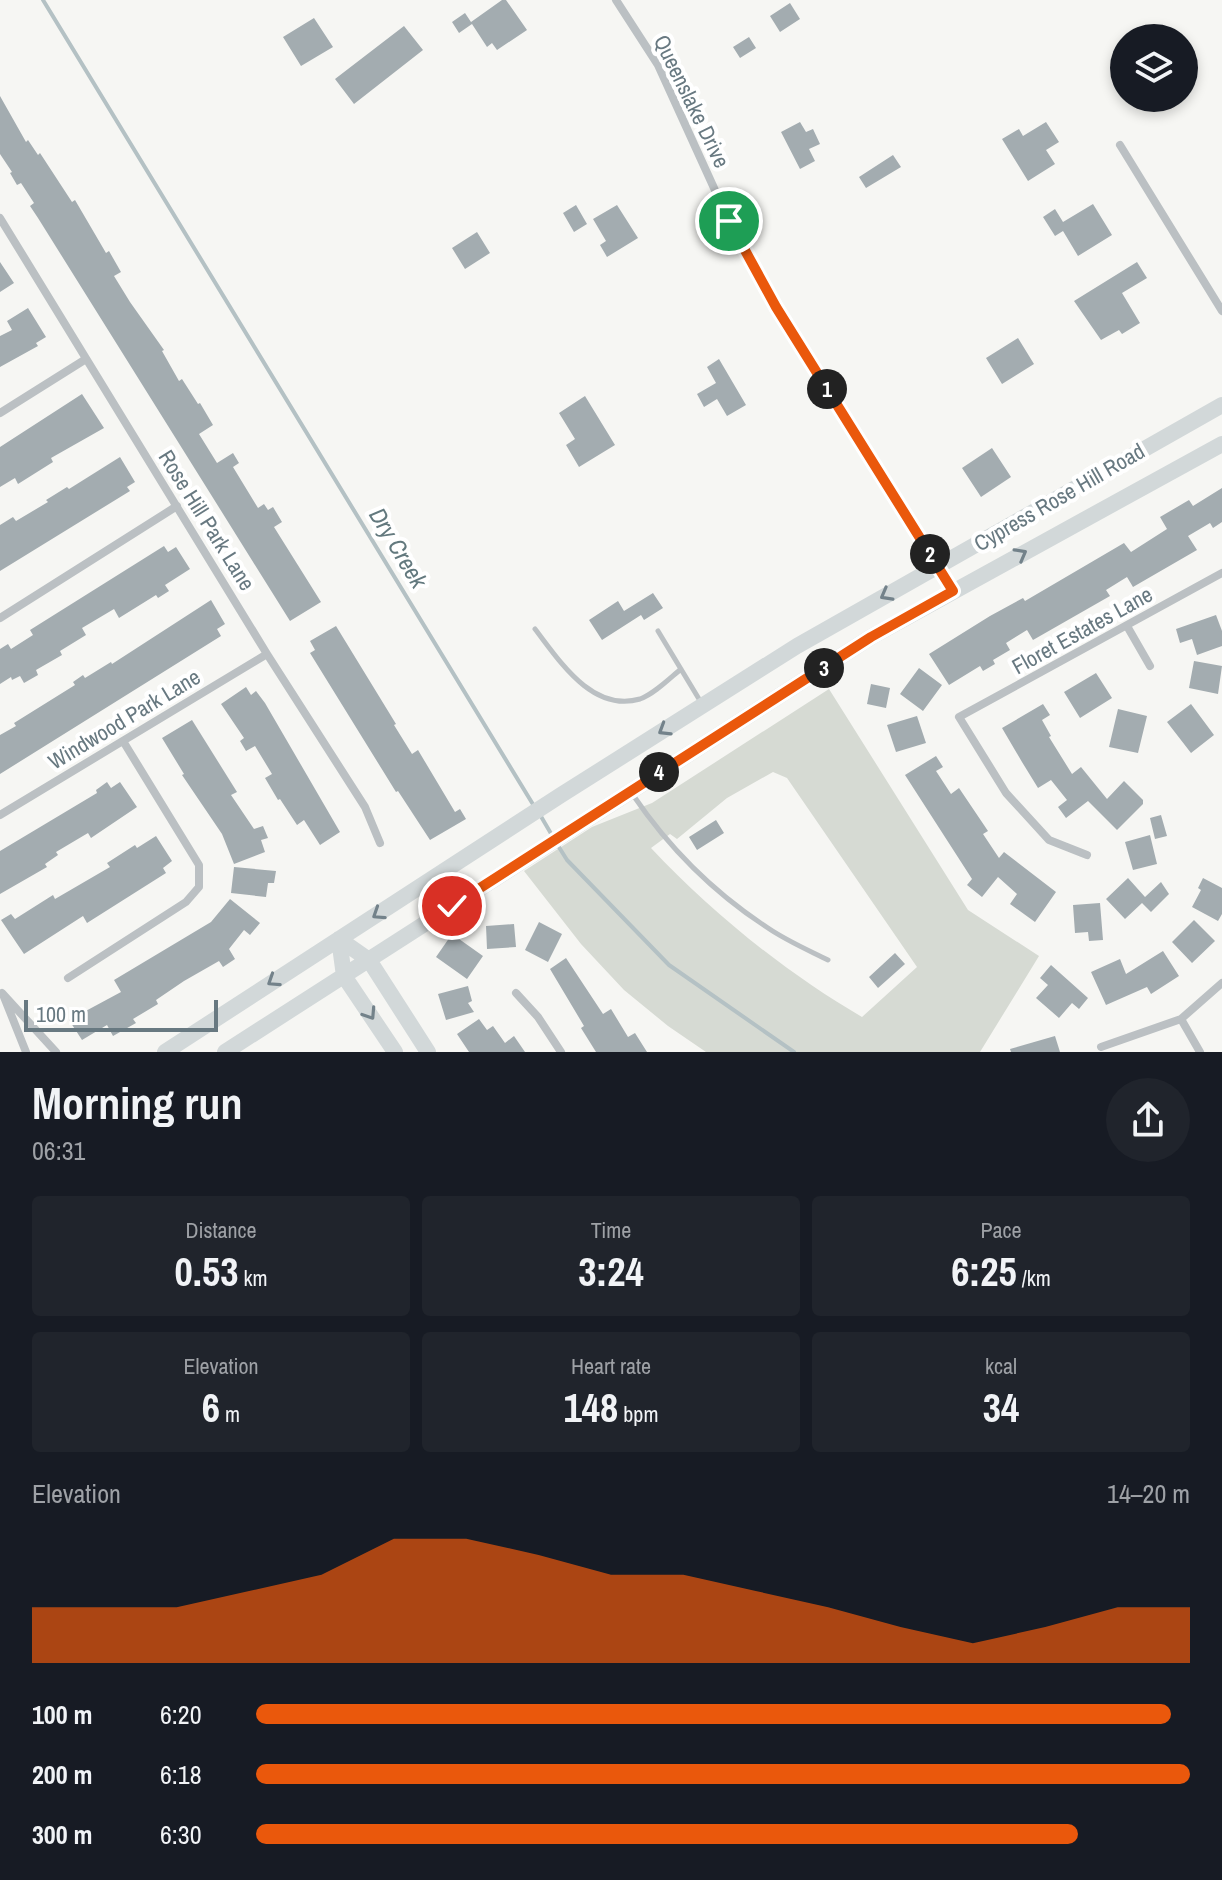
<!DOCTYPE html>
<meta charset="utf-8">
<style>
:root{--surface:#171b24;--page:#20242c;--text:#f1f3f6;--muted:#9ea1a6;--accent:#ea580c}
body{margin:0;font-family:"Archivo Narrow",sans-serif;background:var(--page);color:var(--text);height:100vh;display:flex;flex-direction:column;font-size:30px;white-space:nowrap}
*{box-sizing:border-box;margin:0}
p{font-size:26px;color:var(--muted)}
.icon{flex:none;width:44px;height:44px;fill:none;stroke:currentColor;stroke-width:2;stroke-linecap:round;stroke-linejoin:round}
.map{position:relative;height:1052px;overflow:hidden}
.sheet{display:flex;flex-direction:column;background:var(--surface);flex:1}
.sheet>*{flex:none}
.controls{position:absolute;left:1110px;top:24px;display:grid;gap:16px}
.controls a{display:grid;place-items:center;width:88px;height:88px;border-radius:50%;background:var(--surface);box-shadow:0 4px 12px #0003;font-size:40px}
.scale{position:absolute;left:24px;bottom:20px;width:194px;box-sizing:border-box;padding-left:8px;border:4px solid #687981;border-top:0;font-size:22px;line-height:28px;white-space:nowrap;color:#687981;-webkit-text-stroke:6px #fff;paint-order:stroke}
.pin{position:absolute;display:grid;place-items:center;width:68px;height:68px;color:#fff;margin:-34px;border:4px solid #fff;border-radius:50%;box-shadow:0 2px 8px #0007}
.km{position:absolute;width:40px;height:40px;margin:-20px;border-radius:50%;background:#222;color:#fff;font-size:22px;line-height:40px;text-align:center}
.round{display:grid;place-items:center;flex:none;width:84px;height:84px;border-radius:42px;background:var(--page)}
.summary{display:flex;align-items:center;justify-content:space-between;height:136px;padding:0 32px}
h1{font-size:44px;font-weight:700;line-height:60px}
.metrics{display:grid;grid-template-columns:repeat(3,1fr);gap:12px;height:136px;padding:8px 32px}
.metrics div{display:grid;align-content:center;border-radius:8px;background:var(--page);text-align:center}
.metrics b{font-size:40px;font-weight:700}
.metrics small{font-size:22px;font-weight:400}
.metrics p{font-size:22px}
.chart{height:224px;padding:16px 32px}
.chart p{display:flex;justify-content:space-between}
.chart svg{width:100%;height:144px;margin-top:8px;fill:var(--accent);opacity:.7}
ul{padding:0 32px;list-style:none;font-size:26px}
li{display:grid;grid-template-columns:128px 96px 1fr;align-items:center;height:60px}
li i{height:20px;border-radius:10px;background:var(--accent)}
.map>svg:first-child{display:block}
.green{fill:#d6dad3;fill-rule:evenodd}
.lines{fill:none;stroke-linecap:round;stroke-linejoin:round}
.stream{stroke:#b4c1c4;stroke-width:4}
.building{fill:#a3acb0}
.lane{stroke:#bbc0c3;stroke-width:5}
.street{stroke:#bbc0c3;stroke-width:8}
.secondary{stroke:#d2d8d9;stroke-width:16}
.oneway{stroke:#73828a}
.route-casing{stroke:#fff;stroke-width:16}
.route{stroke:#ea580c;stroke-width:10}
.labels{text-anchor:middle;stroke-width:8;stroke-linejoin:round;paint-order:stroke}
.street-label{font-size:22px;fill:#687981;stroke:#fff}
.water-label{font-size:24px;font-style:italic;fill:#63797e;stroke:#fff}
</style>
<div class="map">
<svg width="1222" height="1052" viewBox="0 0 1222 1052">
<rect width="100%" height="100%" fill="#f6f6f3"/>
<path class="green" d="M829,689L968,910L1039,956L980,1052H706L668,1026L624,990L581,944L524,871L592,827L652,803ZM773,772L787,778L917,967L862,1017C786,973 711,912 651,848L670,834L677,839L727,798Z"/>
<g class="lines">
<path class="stream" d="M43,0L534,806
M539,813L553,837
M557,844L567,860L669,965L794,1052"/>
</g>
<path class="building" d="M502,0H506L527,30L497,50L492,43L487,47L472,24L459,33L452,22L465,13L471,22Z
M790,3L800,19L780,32L770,16Z
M314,18L333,47L301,66L283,37Z
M404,26L423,50L354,104L335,79Z
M749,37L756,48L740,58L733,47Z
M0,96L26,142L28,140L38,155L40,153L72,202L75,200L106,253L109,251L121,272L114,276L130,302L164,350L162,351L179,381L182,379L198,404L200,403L213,425L199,434L217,463L233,453L239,463L233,467L258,508L264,504L268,510L273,507L282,522L274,527L321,602L290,621L38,218L30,206L34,203L21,183L17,185L10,173L12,172L0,154Z
M800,122L806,132L813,129L820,144L809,149L815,161L800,169L781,132Z
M1046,122L1059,142L1046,150L1055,164L1028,181L1002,139L1019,129L1023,136Z
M893,155L901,167L866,188L859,177Z
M1093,204L1112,235L1078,256L1063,231L1055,236L1043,217L1055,209L1063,222Z
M576,205L587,224L574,232L563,213Z
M617,205L638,238L607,257L600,245L606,241L593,219Z
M477,232L490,253L465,269L452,248Z
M0,262L14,283L0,292Z
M1137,262L1147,278L1122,293L1140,323L1122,334L1119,330L1101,340L1074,301Z
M28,308L46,337L36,343L38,346L0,367V336L12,330L7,321Z
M1018,338L1034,364L1002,384L986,358Z
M719,359L746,405L727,416L717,399L704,407L697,394L716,383L707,367Z
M82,394L104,428L51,458L53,462L18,484L15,478L0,487V447Z
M585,396L615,445L579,467L566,445L575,439L559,413Z
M992,448L1011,477L981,497L962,468Z
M120,457L135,482L127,487L130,491L0,571V525L13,517L16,521L48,502L46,500L67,487L69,489Z
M1222,488V522L1213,528L1210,523L1188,536L1197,550L1133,587L1127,577L1106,590L1110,596L1033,640L1027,630L1006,643L1010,650L993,660L995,664L983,671L980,666L949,685L929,654L990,616L1023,598L1025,601L1124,543L1131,552L1167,529L1160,517L1189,500L1193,506Z
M164,546L168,552L176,547L190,569L165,585L169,591L158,598L156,595L119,618L114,609L82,628L86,635L60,651L62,655L36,670L38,675L24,683L20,676L12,680L11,677L0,684V649L8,644L11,649L33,635L30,630Z
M653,593L663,608L644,620L641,615L602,640L589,620L618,601L624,611Z
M211,600L225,624L217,629L221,636L0,774V735L16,726L14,723L75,685L73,682L83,675L85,678L111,662L112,664Z
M1216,615L1222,631V646L1197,655L1192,639L1180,643L1176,629Z
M336,626L396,724L394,725L412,754L418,750L455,812L460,809L466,819L430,840L398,791L396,792L310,653L315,650L310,641Z
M1194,661L1222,666L1218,694L1189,688Z
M919,668L942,685L923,711L900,694Z
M1096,673L1112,698L1080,718L1064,692Z
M871,684L890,688L886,708L867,704Z
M246,687L251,695L256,691L265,703L340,832L320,845L304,820L297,825L280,799L278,800L265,778L272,774L255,746L246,751L240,741L244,738L221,704Z
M1043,704L1050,715L1042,720L1051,736L1049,737L1072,774L1081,767L1107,799L1124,781L1143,800V804L1117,830L1088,801L1066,818L1058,807L1067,800L1051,780L1038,788L1022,762L1002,728Z
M1191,704L1214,735L1191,753L1167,722Z
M1118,709L1147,716L1138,753L1109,747Z
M917,716L926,743L896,752L887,725Z
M192,720L237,792L231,795L254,829L263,826L268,838L261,840L265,852L234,864L222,834L182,775L184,774L162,738Z
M936,756L943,767L936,771L951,794L959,788L988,831L983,834L999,858L1004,852L1056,892L1035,922L1010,904L1017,894L998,877L982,897L967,885L972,879L905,775Z
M107,782L111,788L120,782L137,807L91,838L88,833L56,852L58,855L45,864L47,867L0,894V851L97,793L96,790Z
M1161,815L1167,836L1155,839L1150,818Z
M716,820L724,833L697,850L689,837Z
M1150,835L1157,864L1133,870L1125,842Z
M156,836L172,861L163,868L166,873L87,923L83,916L24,954L1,920L11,914L15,919L53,895L55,899L110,867L107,863L135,845L137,848Z
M234,867L276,871L274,883H268L266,897L231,893Z
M1128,878L1145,897L1161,882L1169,894L1151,912L1142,903L1125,919L1106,899Z
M1203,878L1222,888V914L1218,921L1192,907L1201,890L1198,888Z
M230,899L260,923L250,935L244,930L229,949L235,959L223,967L219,961L184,981L156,1000L158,1004L133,1019L136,1023L113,1036L107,1025L82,1040L69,1020L121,992L114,980L211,922Z
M1100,903L1103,940L1089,941L1088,932L1075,933L1073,905Z
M1194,920L1215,941L1192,963L1172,942Z
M539,922L562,934L548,962L525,950Z
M514,924L516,947L487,949L486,926Z
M452,934L483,956L467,979L436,957Z
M1163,951L1179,976L1151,994L1147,987L1106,1005L1091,972L1120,959L1126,974Z
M895,953L905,964L878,988L869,977Z
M566,958L603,1014L611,1009L628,1037L635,1033L647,1052H596L581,1028L584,1026L550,969Z
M1051,965L1088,998L1079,1009L1072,1003L1059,1018L1036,998L1048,985L1040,978Z
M468,986L472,1001L468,1003L474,1012L446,1020L438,994Z
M479,1019L487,1030L493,1026L505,1043L514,1036L525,1052H469L457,1034Z
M1055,1036L1060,1052H1011L1010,1049Z"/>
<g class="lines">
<path class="lane" d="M535,629C559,660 592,713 640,699C654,694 669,679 681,669
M658,631L702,704
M633,795C669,848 714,893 768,928C787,941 808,950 828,960"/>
<path class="street" d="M616,0L658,65L729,221L776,307L953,591
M1120,145L1222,311
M0,218L267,654L365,807L380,843
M0,413L86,359
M0,618L177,506
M1127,626L1150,666
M0,815L267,654
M1087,855L1049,840L1006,793L959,717L1222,573
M68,978L186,902L199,887V865L123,741
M2,993L56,1052
M516,993L538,1017L561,1052
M4,997L26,1052
M1181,1019L1200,1052
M1101,1047L1181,1019L1222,983"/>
<path class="secondary" d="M339,939L369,960L428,1052
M339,939L344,976L395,1052
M165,1052L561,795L797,646L1222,405
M225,1052L871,637L1222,444"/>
</g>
<defs><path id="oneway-chevron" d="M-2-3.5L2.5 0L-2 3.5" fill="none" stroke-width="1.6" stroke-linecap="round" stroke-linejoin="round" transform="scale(2)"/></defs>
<g class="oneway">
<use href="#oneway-chevron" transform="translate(1021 554) rotate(-29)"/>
<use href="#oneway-chevron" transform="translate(886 595) rotate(151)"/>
<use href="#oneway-chevron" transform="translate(664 730) rotate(148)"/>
<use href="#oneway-chevron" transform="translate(378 914) rotate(147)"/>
<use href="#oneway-chevron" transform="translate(273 981) rotate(147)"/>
<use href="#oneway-chevron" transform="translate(370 1014) rotate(57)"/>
</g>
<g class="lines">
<defs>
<path id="route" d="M452,906L871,637L953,591L776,307L729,221"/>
</defs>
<use href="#route" class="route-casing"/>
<use href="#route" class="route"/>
</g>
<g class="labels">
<g class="street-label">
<text transform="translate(692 101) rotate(64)" y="8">Queenslake Drive</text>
<text transform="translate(1059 497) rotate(-30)" y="8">Cypress Rose Hill Road</text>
<text transform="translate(207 520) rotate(58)" y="8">Rose Hill Park Lane</text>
<text transform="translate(1082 630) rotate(-29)" y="8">Floret Estates Lane</text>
<text transform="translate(124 719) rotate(-31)" y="8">Windwood Park Lane</text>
</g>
<g class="water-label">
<text transform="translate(398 548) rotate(59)" y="8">Dry Creek</text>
</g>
</g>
</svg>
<div class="controls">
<a><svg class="icon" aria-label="layers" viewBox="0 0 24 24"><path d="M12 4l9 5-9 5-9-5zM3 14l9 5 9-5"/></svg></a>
</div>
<div class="scale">100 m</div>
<div class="pin" style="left:729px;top:221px;background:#1e9e55"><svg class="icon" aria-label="arrive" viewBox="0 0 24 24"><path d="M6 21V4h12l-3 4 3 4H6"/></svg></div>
<div class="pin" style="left:452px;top:906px;background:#d93025"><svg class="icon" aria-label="check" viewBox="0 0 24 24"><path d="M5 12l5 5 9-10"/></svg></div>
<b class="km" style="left:827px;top:389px">1</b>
<b class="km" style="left:930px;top:554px">2</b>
<b class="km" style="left:824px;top:668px">3</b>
<b class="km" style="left:659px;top:772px">4</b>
</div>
<section class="sheet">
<div class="summary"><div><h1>Morning run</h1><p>06:31</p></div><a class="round"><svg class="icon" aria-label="share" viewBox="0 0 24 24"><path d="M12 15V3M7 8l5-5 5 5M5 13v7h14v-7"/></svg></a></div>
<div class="metrics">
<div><p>Distance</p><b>0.53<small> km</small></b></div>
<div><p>Time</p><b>3:24</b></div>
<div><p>Pace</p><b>6:25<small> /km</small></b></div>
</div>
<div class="metrics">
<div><p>Elevation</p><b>6<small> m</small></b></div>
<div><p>Heart rate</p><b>148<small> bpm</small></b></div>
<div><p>kcal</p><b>34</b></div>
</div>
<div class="chart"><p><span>Elevation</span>14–20 m</p>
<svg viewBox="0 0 160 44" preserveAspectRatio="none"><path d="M0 44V27L10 27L20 27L30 22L40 17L50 6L60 6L70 11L80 17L90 17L100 22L110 27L120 33L130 38L140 33L150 27L160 27V44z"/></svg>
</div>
<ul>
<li><b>100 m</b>6:20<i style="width:98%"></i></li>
<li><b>200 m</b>6:18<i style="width:100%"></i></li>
<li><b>300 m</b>6:30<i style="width:88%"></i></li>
</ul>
</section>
